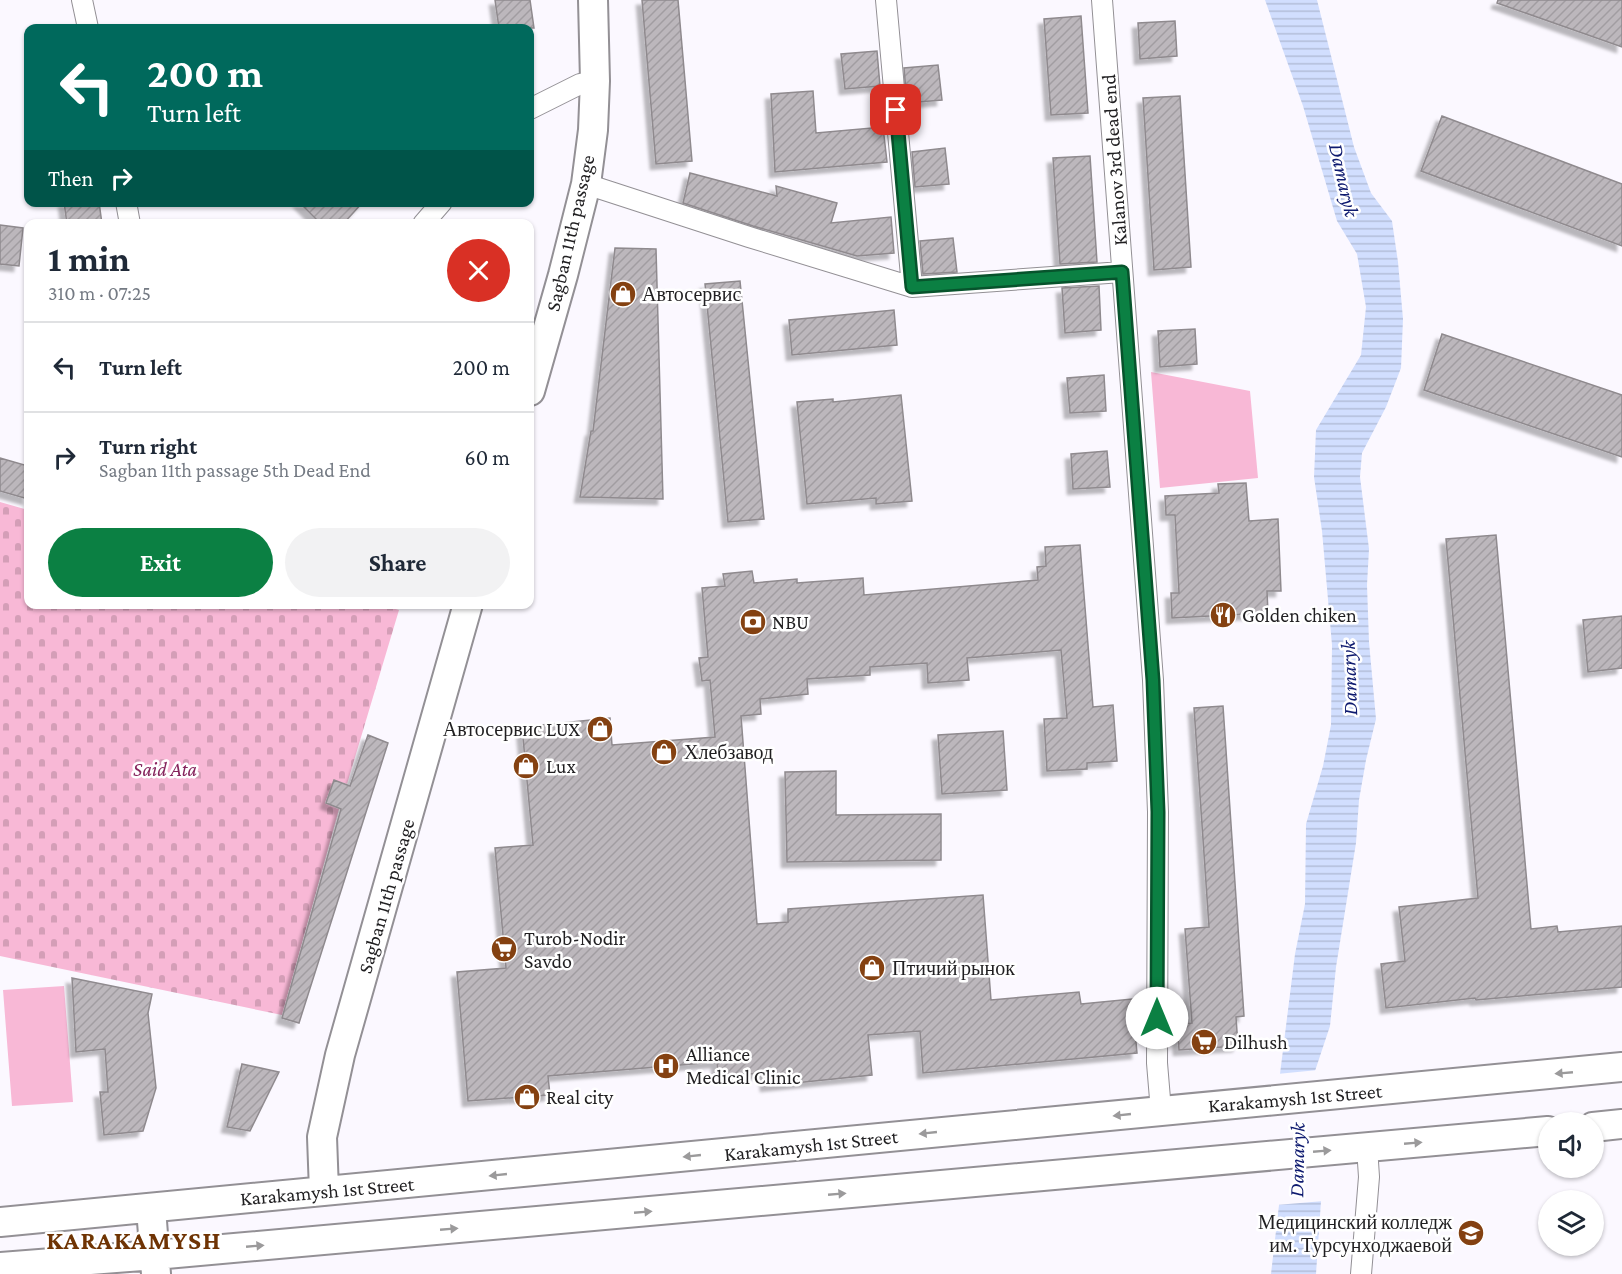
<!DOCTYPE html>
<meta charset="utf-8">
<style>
body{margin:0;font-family:"Crimson Pro",serif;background:#f2f2f3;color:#1f2937;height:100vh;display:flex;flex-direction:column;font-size:22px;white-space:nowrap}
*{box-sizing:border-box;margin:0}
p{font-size:20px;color:#747a83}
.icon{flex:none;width:33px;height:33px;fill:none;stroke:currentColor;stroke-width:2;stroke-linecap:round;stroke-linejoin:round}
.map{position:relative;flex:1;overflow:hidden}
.details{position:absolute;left:24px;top:219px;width:510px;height:390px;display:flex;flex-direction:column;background:#fff;border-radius:12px;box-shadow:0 2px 4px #0004}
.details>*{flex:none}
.guide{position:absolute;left:24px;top:24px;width:510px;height:183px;border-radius:12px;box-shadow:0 2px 4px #0004;background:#00695c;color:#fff;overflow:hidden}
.buttons{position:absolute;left:1538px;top:1112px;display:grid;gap:12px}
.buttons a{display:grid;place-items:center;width:66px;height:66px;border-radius:50%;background:#fff;box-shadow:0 2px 4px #0004;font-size:30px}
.pin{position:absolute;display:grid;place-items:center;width:51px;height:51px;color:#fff;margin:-26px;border-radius:12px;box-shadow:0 3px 9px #0006}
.me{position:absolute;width:66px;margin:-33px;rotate:0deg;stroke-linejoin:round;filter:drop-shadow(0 0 4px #0008)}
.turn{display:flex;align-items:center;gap:21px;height:126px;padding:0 24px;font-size:27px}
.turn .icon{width:78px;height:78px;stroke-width:2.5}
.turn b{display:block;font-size:42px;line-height:51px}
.then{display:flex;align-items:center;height:57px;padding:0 24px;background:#0003;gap:12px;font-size:22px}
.round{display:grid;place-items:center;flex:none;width:63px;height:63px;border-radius:32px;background:#f2f2f3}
.head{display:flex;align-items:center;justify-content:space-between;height:102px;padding:0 24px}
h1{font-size:36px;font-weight:700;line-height:45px}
.action{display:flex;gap:12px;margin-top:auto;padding:12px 24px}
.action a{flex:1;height:69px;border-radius:36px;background:#0b8043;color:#fff;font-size:24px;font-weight:700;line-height:69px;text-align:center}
.action a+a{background:#f2f2f3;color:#1f2937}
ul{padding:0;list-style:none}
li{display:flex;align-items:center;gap:18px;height:90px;padding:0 24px;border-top:2px solid #e0e1e3}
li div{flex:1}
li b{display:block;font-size:22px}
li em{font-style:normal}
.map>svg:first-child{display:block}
.cemetery{fill:url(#cemetery-stones)}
.garden{fill:#f8b8d6}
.water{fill:url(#water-rules)}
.pier{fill:#fbf8ff}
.building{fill:url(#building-hatch);stroke:#8f8a8e;stroke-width:1.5;filter:url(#shadow)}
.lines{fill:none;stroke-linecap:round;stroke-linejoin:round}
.street-casing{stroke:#939095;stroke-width:22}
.secondary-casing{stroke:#939095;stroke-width:32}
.street{stroke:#fff;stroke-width:20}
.secondary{stroke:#fff;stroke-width:28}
.oneway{fill:#9b9a9b}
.route-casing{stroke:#07532c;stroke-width:15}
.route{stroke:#0b8043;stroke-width:10}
.labels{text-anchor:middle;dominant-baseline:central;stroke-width:5;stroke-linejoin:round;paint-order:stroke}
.street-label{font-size:20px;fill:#201f21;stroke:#fff}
.poi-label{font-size:20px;fill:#201f21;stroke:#fff;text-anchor:start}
.park-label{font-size:20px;font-style:italic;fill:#85235c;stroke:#fff}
.water-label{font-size:21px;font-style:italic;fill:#0e1a6f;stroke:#fff}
.district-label{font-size:26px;font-weight:bold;letter-spacing:1.5px;fill:#6f3304;stroke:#fff}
</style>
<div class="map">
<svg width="1622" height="1274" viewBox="0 0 1622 1274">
<defs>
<pattern id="cemetery-stones" width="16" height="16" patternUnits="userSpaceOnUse" patternTransform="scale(1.5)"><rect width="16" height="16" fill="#f8b8d6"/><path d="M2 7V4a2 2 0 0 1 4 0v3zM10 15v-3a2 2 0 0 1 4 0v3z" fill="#d49eb7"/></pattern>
<pattern id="water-rules" width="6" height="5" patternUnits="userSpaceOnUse" patternTransform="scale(1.5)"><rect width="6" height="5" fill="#d1defe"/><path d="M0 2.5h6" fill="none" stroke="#b3bed9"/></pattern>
<pattern id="building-hatch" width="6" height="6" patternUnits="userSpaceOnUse" patternTransform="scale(1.5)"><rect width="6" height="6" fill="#bcb7bc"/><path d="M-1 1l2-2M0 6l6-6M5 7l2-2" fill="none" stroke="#a19da1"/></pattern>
<filter id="shadow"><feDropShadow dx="-5.5" dy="5.5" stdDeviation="1.5" flood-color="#0004"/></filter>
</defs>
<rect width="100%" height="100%" fill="#fbf8ff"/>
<!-- cemetery -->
<path class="cemetery" d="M0,502L28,510V604H378L399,610L347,784L334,780L325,803L339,809L282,1015L0,956Z"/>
<!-- garden -->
<path class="garden" d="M1151,372L1250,391L1258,478L1160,488Z
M64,986L73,1102L12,1106L3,990Z"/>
<!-- water -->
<path class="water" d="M1265,0H1317L1354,147L1371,193L1392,221L1398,262L1403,319L1401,368L1386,407L1362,453L1360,477L1369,549L1367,585L1369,642L1376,719L1366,760L1359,800L1356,843L1336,967L1330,1026L1315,1071L1321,1201L1316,1274H1271L1279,1205L1280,1074L1295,954L1305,904L1306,824L1323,766L1331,725L1332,645L1322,531L1314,477L1316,430L1361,355L1366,307L1357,254L1337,221L1303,106Z"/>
<!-- pier -->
<path class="pier" d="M1318,1070L1324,1201L1276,1205L1277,1074Z"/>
<!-- building -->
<path class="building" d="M495,0H530L534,28H499Z
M642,0H678L692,161L656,164Z
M1498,0H1622V47L1497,3Z
M1081,16L1088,113L1051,115L1044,19Z
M1175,21L1177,56L1140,59L1138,23Z
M877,51L880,86L845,89L841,54Z
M938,65L942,100L907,103L904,68Z
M813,91L816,133L883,127L887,162L775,172L771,94Z
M1180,96L1191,267L1154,270L1143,98Z
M1442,116L1622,184V246L1421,171Z
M945,148L949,184L915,187L912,152Z
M1090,156L1097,262L1060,264L1053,158Z
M690,173L777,196L776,186L837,203L831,223L891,217L894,253L857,256L753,226L683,203Z
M64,202H99L102,224H67Z
M299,202H363L343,224H321Z
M0,225L23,228L19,266L0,264Z
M953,238L957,272L923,274L920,241Z
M615,248L656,249L663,499L580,497L591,431H593Z
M740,281L764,519L728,522L705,284Z
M1099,286L1101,330L1065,333L1062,288Z
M894,310L897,345L792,355L789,320Z
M1195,329L1197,364L1160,367L1158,331Z
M1442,334L1622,395V457L1424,390Z
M1104,375L1106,411L1070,413L1067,378Z
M901,395L912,501L876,504V498L807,504L797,402L833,399V402Z
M1107,451L1110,487L1073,489L1071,454Z
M0,458L28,466V499L0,491Z
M1246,483L1249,521L1278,519L1281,591H1267L1268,613L1172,618L1171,593H1179L1175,515H1166L1165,496L1219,493L1218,484Z
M1496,535L1531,929L1557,926L1558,932L1622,926V987L1476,1000L1475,998L1386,1008L1381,964L1405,961L1399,907L1478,898L1446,539Z
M1080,545L1093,707L1113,705L1117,761L1087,763V769L1047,771L1044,719L1067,718L1061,650L967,658L969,680L928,683L927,663L870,667V675L807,679L808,694L760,699L761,714L741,716L757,924L788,922V909L983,895L991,1000L1079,992L1081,1004L1132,999L1137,1053L923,1073L920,1031L868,1035L872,1075L766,1086L765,1073L718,1076L717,1062L548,1076L550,1095L468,1101L457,972L506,968L495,848L533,845L522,727L610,718L612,745L715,737L710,680L702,681L699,658L708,657L702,588L725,586L723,574L752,571L754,583L797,579V583L863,578L864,595L1038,580L1037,567L1046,566L1045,547Z
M1622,616V668L1588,672L1583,620Z
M1223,706L1244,1016L1236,1017L1238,1046L1179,1050L1177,1024L1192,1023L1185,929L1209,927L1194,708Z
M1003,731L1007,790L942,794L938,735Z
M368,735L388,743L299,1023L282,1018L341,809L326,803L334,780L350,786Z
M836,771V815L941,814V860L787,862L785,772Z
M72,978L152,994L148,1013L156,1088L143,1131L104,1135L100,1092H108L105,1049L76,1052Z
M242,1064L279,1072L250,1131L227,1127Z"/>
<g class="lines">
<defs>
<path id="street" d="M82,0L88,28
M886,0L912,287
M1102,0L1153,680L1158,812L1157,1063L1161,1111
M530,109L580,84L595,81
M586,184L749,237L912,287L1122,272
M126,202L130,224
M423,224L442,202
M1361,1274L1369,1177L1367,1147"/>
<path id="secondary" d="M530,391L563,275L586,184L593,130L595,81L593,0
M1593,1127L1622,1124
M324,1191L322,1137L340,1055L468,604
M151,1208L156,1274
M0,1222L1622,1067
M0,1267L155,1255L1548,1131"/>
</defs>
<!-- street casing -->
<use href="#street" class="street-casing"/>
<!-- secondary casing -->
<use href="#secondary" class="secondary-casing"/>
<!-- street -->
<use href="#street" class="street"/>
<!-- secondary -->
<use href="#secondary" class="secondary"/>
</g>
<!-- one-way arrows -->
<defs><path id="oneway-solid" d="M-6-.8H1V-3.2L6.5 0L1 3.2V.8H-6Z" transform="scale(1.5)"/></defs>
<g class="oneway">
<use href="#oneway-solid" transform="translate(1564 1073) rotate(175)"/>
<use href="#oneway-solid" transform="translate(1122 1115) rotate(174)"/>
<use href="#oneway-solid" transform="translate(928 1133) rotate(174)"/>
<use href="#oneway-solid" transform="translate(1413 1143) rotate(-5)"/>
<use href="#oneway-solid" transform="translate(1322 1151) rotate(-5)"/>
<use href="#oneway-solid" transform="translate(692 1156) rotate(174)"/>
<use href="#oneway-solid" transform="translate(498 1175) rotate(174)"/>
<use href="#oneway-solid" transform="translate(837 1194) rotate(-5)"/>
<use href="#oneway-solid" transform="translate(643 1212) rotate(-5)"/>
<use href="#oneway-solid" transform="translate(449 1229) rotate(-5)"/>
<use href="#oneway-solid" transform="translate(255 1246) rotate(-5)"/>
</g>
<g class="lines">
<defs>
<path id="route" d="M896,110L912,287L1122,272L1153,680L1158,812L1157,1018"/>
</defs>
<!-- route casing -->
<use href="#route" class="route-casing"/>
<!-- route -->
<use href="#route" class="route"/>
</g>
<!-- icons -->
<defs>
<symbol id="shop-disc" viewBox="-11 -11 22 22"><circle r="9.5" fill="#844111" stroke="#fff"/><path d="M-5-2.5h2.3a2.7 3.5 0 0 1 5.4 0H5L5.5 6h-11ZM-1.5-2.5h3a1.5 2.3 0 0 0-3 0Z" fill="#fff"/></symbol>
<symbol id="restaurant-disc" viewBox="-11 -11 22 22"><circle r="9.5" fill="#844111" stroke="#fff"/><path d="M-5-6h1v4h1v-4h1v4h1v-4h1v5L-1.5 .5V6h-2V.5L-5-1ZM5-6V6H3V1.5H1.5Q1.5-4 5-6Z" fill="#fff"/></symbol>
<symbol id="bank-disc" viewBox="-11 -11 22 22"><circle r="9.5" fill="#844111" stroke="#fff"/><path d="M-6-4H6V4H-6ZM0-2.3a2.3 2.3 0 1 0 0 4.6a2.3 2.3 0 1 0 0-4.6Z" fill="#fff"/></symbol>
<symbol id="supermarket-disc" viewBox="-11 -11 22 22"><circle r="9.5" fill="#844111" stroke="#fff"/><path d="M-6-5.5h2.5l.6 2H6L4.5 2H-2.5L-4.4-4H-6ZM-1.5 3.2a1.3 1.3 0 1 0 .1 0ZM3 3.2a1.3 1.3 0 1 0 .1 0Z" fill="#fff"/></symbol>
<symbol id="hospital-disc" viewBox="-11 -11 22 22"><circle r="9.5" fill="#844111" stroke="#fff"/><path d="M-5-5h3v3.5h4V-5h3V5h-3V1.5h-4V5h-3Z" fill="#fff"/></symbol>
<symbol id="university-disc" viewBox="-11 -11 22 22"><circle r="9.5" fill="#844111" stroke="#fff"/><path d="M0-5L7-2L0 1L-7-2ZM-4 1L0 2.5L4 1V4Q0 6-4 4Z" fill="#fff"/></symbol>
</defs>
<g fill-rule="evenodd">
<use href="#shop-disc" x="608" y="279" width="30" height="30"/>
<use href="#restaurant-disc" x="1208" y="600" width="30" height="30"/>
<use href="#bank-disc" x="738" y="607" width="30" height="30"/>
<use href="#shop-disc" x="585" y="714" width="30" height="30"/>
<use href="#shop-disc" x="649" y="737" width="30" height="30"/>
<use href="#shop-disc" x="511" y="751" width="30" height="30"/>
<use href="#supermarket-disc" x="489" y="934" width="30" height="30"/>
<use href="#shop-disc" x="857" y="953" width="30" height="30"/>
<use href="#supermarket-disc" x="1189" y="1027" width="30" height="30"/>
<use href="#hospital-disc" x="651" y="1051" width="30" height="30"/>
<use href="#shop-disc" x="512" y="1082" width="30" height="30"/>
<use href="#university-disc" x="1456" y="1218" width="30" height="30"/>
</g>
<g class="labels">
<!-- street labels -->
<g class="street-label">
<text transform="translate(1114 160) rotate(-94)">Kalanov 3rd dead end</text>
<text transform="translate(570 233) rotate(-77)">Sagban 11th passage</text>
<text transform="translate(386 896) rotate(-74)">Sagban 11th passage</text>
<text transform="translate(1295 1098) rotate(-5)">Karakamysh 1st Street</text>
<text transform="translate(811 1145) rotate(-6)">Karakamysh 1st Street</text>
<text transform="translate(327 1191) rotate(-5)">Karakamysh 1st Street</text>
</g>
<!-- poi labels -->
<g class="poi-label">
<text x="642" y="294">Автосервис</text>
<text x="1242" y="615">Golden chiken</text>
<text x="772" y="622">NBU</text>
<text x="580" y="729" text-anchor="end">Автосервис LUX</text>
<text x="684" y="752">Хлебзавод</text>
<text x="546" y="766">Lux</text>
<text x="524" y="938">Turob-Nodir<tspan x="524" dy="23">Savdo</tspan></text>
<text x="892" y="968">Птичий рынок</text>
<text x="1224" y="1042">Dilhush</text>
<text x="686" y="1054">Alliance<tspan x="686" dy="23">Medical Clinic</tspan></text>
<text x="546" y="1097">Real city</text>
<text x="1452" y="1222" text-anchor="end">Медицинский колледж<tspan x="1452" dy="23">им. Турсунходжаевой</tspan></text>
</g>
<!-- park labels -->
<g class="park-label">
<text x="165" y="769">Said Ata</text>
</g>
<!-- water labels -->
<g class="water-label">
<text transform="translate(1344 180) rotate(77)">Damaryk</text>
<text transform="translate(1349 678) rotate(-92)">Damaryk</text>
<text transform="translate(1297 1160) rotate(-89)">Damaryk</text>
</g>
<!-- district labels -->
<g class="district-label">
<text x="134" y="1240">KARAKAMYSH</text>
</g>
</g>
</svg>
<div class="buttons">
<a><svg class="icon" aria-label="sound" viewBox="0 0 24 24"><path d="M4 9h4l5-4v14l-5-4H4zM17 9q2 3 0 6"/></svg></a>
<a><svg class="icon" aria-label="layers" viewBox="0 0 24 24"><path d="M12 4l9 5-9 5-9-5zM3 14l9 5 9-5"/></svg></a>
</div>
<div class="pin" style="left:896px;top:110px;background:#d93025"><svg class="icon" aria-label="arrive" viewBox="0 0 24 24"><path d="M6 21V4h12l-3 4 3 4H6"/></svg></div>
<svg class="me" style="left:1157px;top:1018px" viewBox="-20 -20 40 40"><circle r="19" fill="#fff"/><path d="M0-13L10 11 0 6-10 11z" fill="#0b8043"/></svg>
<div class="guide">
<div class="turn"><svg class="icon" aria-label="left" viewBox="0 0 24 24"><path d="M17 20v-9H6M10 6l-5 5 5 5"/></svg><div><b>200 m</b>Turn left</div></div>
<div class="then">Then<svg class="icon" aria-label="right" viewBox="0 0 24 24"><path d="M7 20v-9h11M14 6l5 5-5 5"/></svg></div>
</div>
<section class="details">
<div class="head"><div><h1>1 min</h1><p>310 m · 07:25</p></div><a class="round" style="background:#d93025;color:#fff"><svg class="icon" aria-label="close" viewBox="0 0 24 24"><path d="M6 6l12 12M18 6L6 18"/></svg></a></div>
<ul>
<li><svg class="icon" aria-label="left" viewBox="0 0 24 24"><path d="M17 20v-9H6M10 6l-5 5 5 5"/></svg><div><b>Turn left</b></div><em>200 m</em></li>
<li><svg class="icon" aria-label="right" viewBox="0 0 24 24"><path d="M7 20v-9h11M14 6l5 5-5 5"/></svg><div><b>Turn right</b><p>Sagban 11th passage 5th Dead End</p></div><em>60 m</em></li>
</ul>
<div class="action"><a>Exit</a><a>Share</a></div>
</section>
</div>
